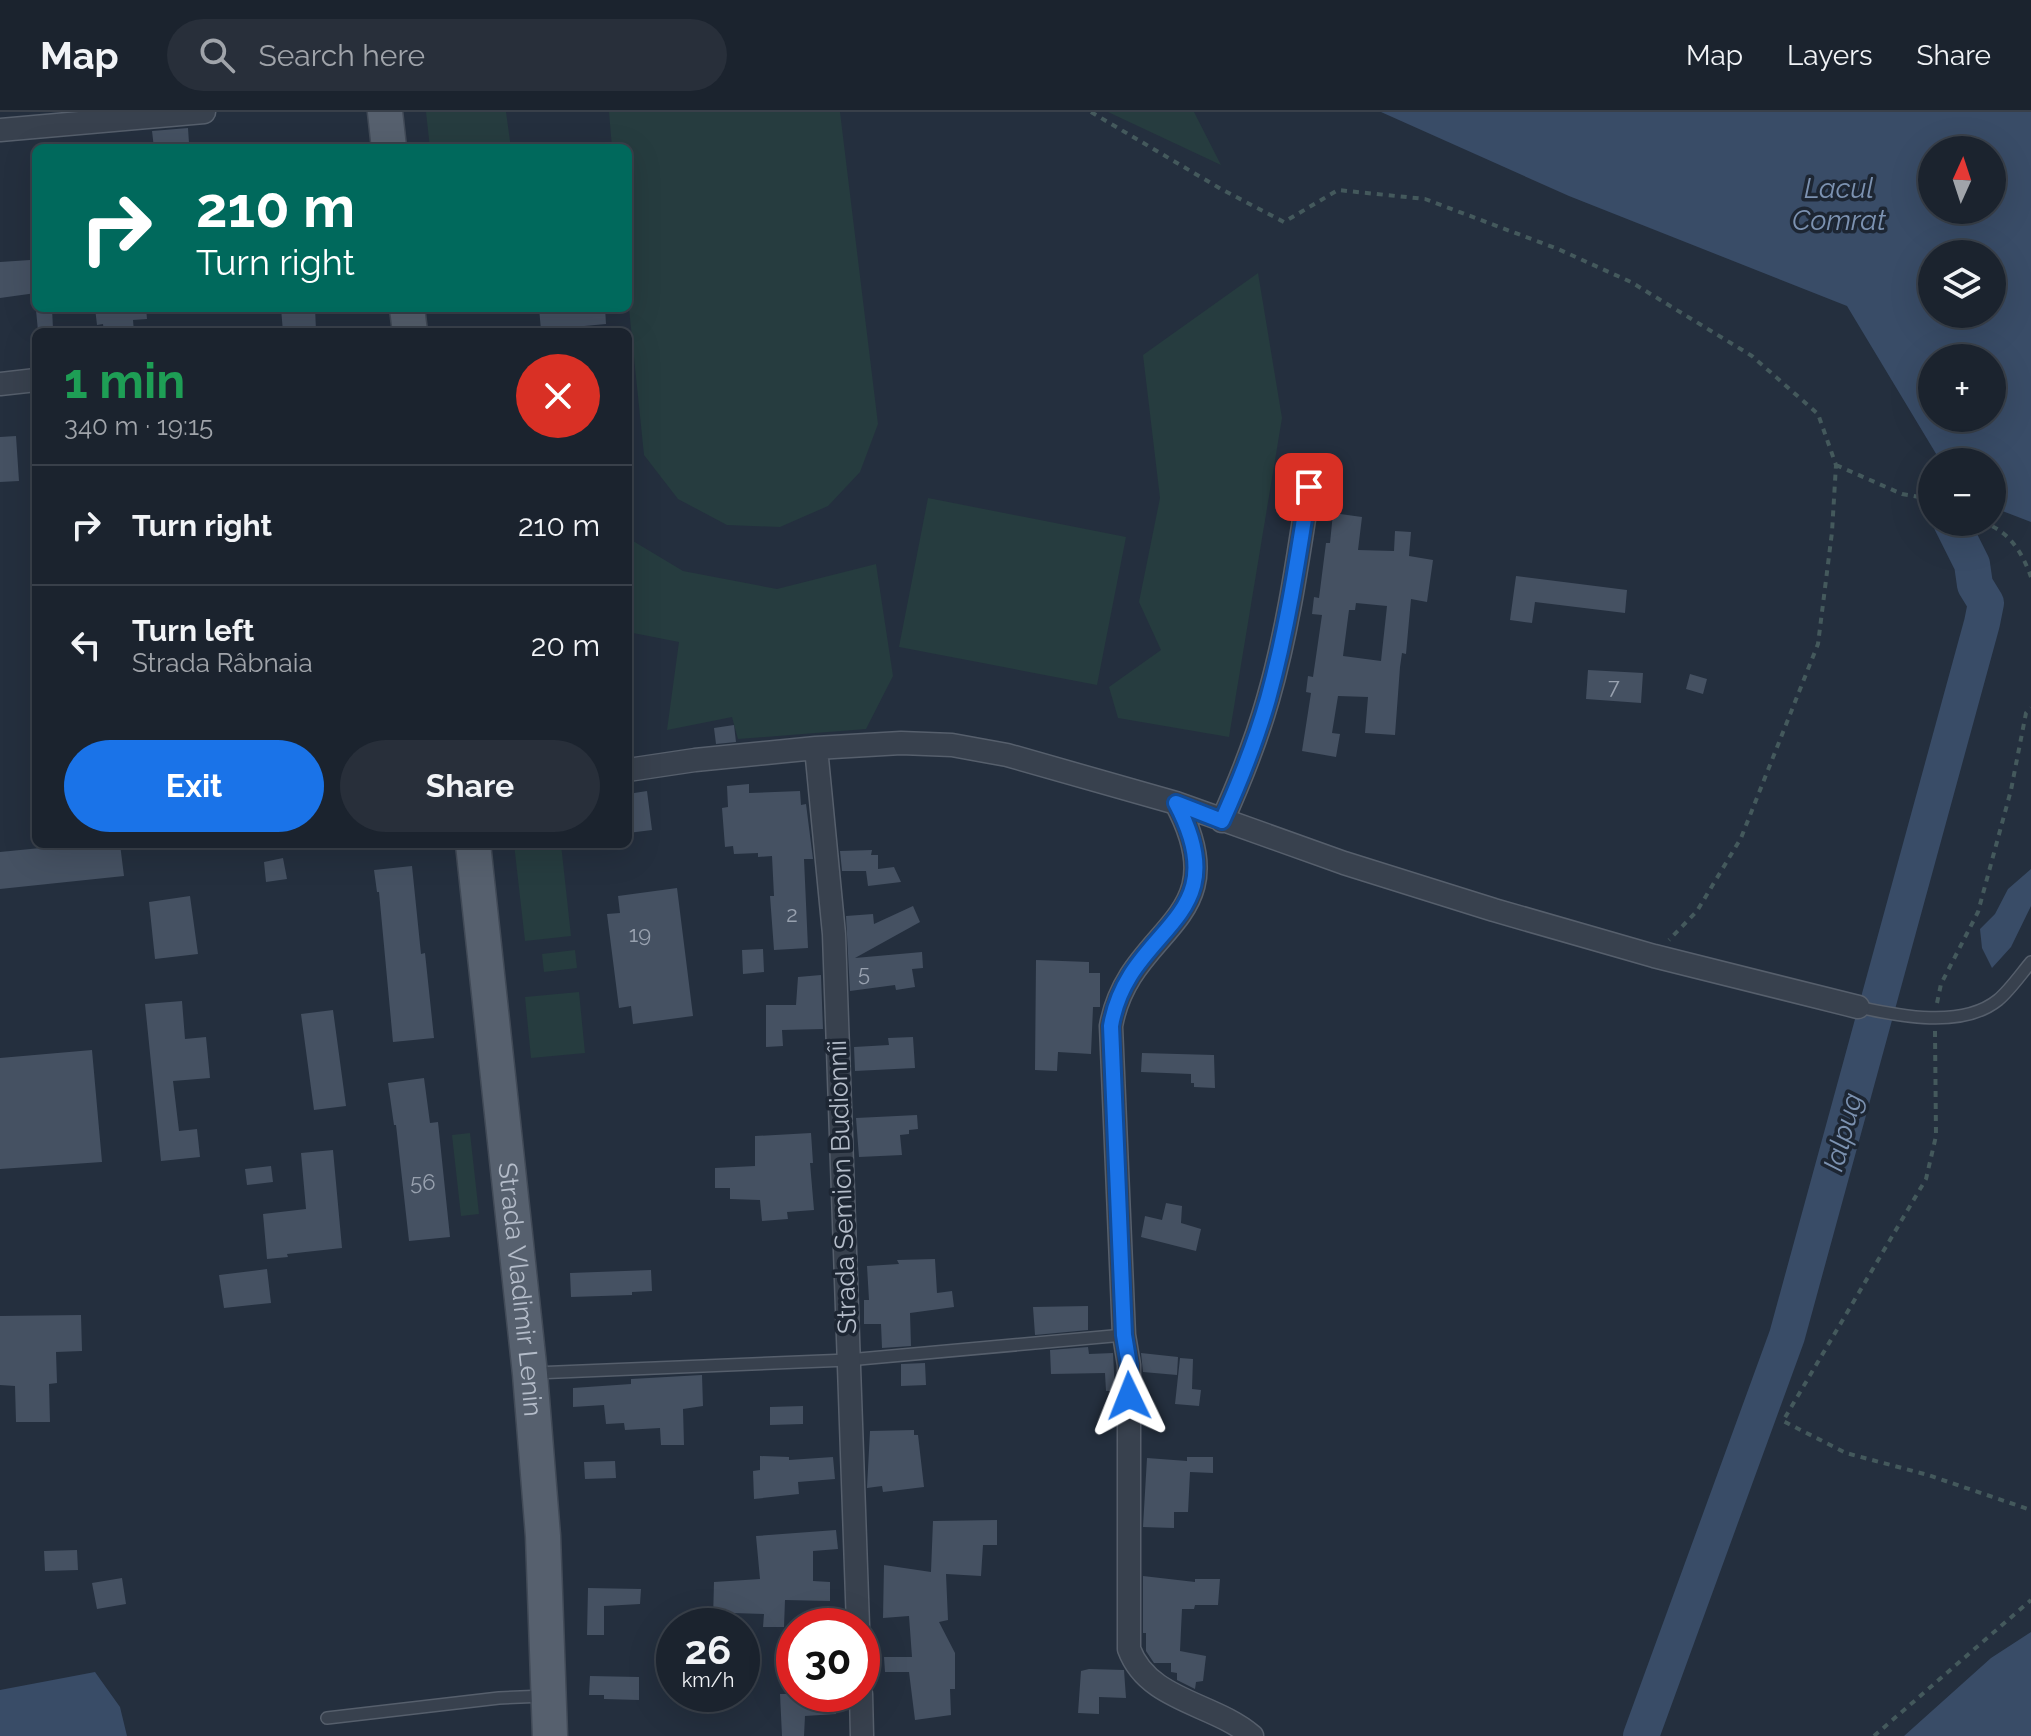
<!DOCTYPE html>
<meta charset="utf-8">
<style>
body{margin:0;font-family:Raleway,sans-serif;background:#282f3a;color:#f1f3f6;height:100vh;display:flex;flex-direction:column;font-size:30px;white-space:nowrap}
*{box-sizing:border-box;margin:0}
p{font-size:26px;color:#a0a4aa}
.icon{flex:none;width:44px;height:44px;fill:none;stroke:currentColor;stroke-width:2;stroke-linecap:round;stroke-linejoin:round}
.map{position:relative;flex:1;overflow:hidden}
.details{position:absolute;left:32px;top:216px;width:600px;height:520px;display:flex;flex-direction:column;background:#1b232e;border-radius:12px;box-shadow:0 8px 32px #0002,0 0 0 2px #39404a}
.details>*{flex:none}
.banner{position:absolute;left:32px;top:32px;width:600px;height:168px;border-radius:12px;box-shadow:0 8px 32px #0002,0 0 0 2px #39404a;background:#00695c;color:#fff;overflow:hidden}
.needle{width:52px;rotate:3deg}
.tools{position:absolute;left:1918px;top:24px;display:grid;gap:16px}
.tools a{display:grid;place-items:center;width:88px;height:88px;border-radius:50%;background:#1b232e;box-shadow:0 8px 32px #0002,0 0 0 2px #39404a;font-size:40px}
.speed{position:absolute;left:656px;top:1496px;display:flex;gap:16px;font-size:40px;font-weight:700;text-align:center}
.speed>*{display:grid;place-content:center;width:104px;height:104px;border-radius:50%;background:#1b232e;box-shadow:0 8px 32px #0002,0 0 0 2px #39404a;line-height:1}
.speed small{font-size:20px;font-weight:400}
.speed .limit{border:12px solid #d22;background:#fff;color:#111}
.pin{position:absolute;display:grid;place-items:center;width:68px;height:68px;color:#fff;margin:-34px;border-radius:16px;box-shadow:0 4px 12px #0006}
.me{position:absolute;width:88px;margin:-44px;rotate:358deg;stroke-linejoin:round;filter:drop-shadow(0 0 6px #0008)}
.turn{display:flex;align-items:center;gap:28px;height:168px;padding:0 32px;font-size:36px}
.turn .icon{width:104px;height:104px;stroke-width:2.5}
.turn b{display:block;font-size:56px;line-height:68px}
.round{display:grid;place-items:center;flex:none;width:84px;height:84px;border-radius:42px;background:#282f3a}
.headline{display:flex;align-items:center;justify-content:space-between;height:136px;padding:0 32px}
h1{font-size:48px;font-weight:700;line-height:60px;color:#1e9e55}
.cta{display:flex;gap:16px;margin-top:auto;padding:16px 32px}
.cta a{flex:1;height:92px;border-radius:48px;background:#1a73e8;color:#fff;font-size:32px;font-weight:700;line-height:92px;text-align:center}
.cta a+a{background:#282f3a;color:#f1f3f6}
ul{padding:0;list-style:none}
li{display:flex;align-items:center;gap:24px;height:120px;padding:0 32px;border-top:2px solid #39404a}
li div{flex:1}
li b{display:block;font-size:30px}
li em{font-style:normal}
header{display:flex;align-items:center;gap:48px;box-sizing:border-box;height:112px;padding:0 40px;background:#1b232e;border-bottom:2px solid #39404a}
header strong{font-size:38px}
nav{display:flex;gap:44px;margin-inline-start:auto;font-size:28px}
.search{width:560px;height:72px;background:#282f3a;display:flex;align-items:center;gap:20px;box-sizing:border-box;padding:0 28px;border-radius:44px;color:#a0a4aa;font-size:30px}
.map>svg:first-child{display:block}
.green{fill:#263c3f}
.water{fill:#394c67;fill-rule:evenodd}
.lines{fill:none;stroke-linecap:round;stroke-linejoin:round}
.river{stroke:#394c67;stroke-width:36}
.building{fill:#455162;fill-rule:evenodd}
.service-casing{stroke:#565f6c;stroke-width:14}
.minor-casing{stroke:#565f6c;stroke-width:25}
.primary-casing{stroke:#414a57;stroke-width:37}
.path{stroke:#44595c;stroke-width:4;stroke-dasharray:6 6;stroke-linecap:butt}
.service{stroke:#38414e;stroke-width:11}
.minor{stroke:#38414e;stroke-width:22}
.primary{stroke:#56606e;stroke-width:34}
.route-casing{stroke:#114b97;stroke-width:20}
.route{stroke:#1a73e8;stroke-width:14}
.labels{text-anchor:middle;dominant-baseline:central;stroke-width:7;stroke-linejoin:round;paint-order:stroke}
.number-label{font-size:22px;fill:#98a1af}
.street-label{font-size:26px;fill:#b4bcc9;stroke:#1d2633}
.water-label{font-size:28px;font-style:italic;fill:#7c92b1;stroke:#1d2633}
</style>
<header>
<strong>Map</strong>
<div class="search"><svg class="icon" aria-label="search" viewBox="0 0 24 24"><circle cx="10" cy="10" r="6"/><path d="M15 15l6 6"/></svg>Search here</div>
<nav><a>Map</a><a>Layers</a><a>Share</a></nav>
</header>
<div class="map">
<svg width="2031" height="1624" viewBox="0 0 2031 1624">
<rect width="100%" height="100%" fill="#242f3e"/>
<!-- green -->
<path class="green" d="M426,0H506L511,36H430Z
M609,0H840L878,312L860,360L828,394L780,415L727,413L678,387L644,343L628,187V36H612Z
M1108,0H1194L1221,53Z
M1258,161L1282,306L1229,625L1118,606L1109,575L1161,538L1139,490L1160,386L1143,243Z
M928,386L1126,425L1097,573L899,535Z
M628,426L683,459L777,477L876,452L893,564L866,617L738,627L732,605L667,618L679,530L628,520Z
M514,732H561L571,824L525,829Z
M575,838L577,856L544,860L542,842Z
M579,880L585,941L531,946L525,885Z
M470,1021L479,1102L461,1104L452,1023Z"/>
<!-- water -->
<path class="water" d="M1381,0H2031V410L1992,395V350H1941L1847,194L1569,84ZM1932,38H1992V98H1932ZM1932,142H1992V202H1932ZM1932,246H1992V306H1932Z
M2031,757V794L2011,835L1992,856L1982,836L1980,817L1995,802L2008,777Z
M2031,1520V1624H1904L1991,1546Z
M95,1560L120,1595L127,1624H0V1578Z"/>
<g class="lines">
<!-- river -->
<path class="river" d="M1641,1624L1787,1224L1982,511L1986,491L1975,473L1972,452L1951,410"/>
</g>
<!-- building -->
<path class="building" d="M188,16L189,31L171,32L172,36H154L152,19Z
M30,148V153L36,152V181L0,186V150Z
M52,196L53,217L38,219L36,198Z
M95,196H146L147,207L133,208L134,220H104L103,212L97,213Z
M281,196H315L316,218L283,220Z
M539,196H605L606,212L541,218Z
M16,324L19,369L0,370V325Z
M1333,401L1362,405L1358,438L1394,439L1395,419L1411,420L1409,444L1433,448L1427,490L1411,487L1406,542L1402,541L1400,555L1395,623L1365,621L1368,585L1338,584L1332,621L1340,622L1336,645L1302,639L1311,581L1306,580L1308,564L1313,565L1322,503L1312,502L1314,485L1319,486L1326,431H1330ZM1356,491L1387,494L1381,549L1343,544L1349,498H1355Z
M1516,464L1627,478L1625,501L1535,490L1532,511L1510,508Z
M1588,558L1643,561L1641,591L1586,587Z
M1690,562L1707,567L1703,582L1686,577Z
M734,613L736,630L716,632L714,616Z
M749,672V681L800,679L801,693L806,692L813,747H804L808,836L774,838L770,784H774L772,744L758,745V741L734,742L733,734L725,735L722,696L728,695L727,674Z
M647,679L652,718L628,721V682Z
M81,732H120L124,764L0,777V740Z
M872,738L871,743H878V757L894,755L901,770L868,774L866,759H842L840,739Z
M283,746L287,767L266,770L264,750Z
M412,754L421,842L425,841L434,926L393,930L379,780H377L374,758Z
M677,776L693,904L633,912L631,894L619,896L607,802L620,801L618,784Z
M190,784L198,842L155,847L149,790Z
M913,794L920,810L855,846L922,840L923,856L912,857L915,875L896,878L895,873L850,879L846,804L873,802L874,812Z
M763,837L764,860L743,862L742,838Z
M1036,848L1089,850V861H1100V895H1093L1091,942L1058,940L1057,959L1035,958Z
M821,863L823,917L782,918L783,934L766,935V893H796L798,865Z
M182,889L185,927L206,925L210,966L173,969L179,1019L197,1017L200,1045L161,1049L145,892Z
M333,898L346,994L314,998L301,902Z
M913,925L915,956L855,959L854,935L889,933L888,926Z
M92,938L102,1050L0,1057V946Z
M1142,941L1214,943L1215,976L1194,975V971H1191V962L1141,960Z
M424,966L430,1011L438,1010L450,1125L409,1129L396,1013H394L388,971Z
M917,1003L918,1017L909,1018V1022L900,1023L902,1043L859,1045L856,1006Z
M811,1021L813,1051H810L814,1098L787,1100L788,1107L762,1109L760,1088L730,1087V1076H715V1056L755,1054V1024Z
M333,1038L342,1136L287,1142L288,1145L267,1147L263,1102L306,1097L301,1041Z
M271,1054L273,1070L247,1073L245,1057Z
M1166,1091L1182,1094L1181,1111L1201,1117L1196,1139L1141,1125L1145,1104L1162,1108Z
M935,1147L937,1181L952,1179L954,1195L910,1201L911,1234L882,1236L881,1212H864V1188H869L867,1154L899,1152L897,1148Z
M267,1157L271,1191L224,1196L219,1163Z
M651,1158L652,1179L632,1180V1183L571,1185L570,1161Z
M1088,1194V1218L1035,1223L1033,1195Z
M81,1203L82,1239L56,1240L57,1271L49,1272L50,1310H16L15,1274L0,1273V1204Z
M1088,1235L1089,1242L1113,1241L1115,1279H1106L1105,1261L1051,1262L1050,1238Z
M1141,1241L1178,1245L1177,1263L1143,1260Z
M1180,1246L1193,1247L1192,1277L1201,1278L1199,1294L1175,1292Z
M925,1251L926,1273L901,1274V1252Z
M702,1263L703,1294L683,1297L684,1333H661L660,1316L625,1318L624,1311L606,1312L604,1293L573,1295V1276L631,1272V1267Z
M803,1294V1312L770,1313V1295Z
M914,1318V1323H918L924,1375L883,1380L882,1374L867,1376L870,1319Z
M760,1344L789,1345V1348L833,1345L835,1367L798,1370L799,1382L754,1387L753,1359L760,1358Z
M1187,1345H1213V1361L1190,1360L1188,1400H1174V1416L1143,1415L1147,1346L1187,1349Z
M615,1349L616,1366L585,1367L584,1350Z
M997,1408V1433H983L981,1464L946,1462L948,1508L939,1510L955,1541V1577H950L951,1603L915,1608L909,1560H885L884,1545H912L909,1504L883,1506L884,1453L931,1460L933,1409Z
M836,1418L838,1437L813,1439V1469L830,1470V1489L785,1488L784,1515H763L764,1502L733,1501V1507H713L714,1470L760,1467L756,1424Z
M77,1438L78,1458L45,1459L44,1439Z
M1143,1464L1195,1470V1467H1220L1218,1493H1195L1194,1497H1182L1180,1539L1206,1544L1203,1569L1196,1570L1195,1577L1177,1568V1561L1171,1560V1551H1154L1146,1539V1521H1143Z
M122,1466L126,1492L97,1497L92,1471Z
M588,1476L641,1477L640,1492L604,1494V1523H587Z
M1089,1557L1124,1558L1126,1586L1099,1585V1602L1078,1601L1081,1559Z
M590,1564L639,1565V1588L604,1587V1583H589Z
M780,1582H834L836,1602L805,1604L804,1624H782Z"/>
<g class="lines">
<defs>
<path id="service" d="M1858,895C1899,904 1962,917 1998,888C2010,878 2021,862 2031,850
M534,1261L848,1248L1124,1223
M327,1606L499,1586L545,1584"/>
<path id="minor" d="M0,18L204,0
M0,272L36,268
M816,636L834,822L858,1514
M628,658L695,648L816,636L901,631L952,633L1007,643L1176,691L1344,751L1494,798L1654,844L1858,895
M1176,691C1240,811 1129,813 1111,914L1124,1223L1129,1253V1537C1148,1589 1214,1591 1252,1624
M1222,709C1240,669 1256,629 1268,587C1288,518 1298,446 1309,375
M861,1582L862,1624"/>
<g id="primary">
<path d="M385,0L389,36"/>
<path d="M407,196L410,220"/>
<path id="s1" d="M473,732L530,1262L543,1424L550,1624"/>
</g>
</defs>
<!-- service casing -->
<use href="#service" class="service-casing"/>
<!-- minor casing -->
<use href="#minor" class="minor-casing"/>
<!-- primary casing -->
<use href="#primary" class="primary-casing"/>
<!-- path -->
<path class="path" d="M1091,0L1221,77L1284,110L1338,78L1425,87L1558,137L1631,170L1752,244L1818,302L1836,353L1832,420L1818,532L1741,726L1697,799L1669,828
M1836,353L1902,382L1925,386L1932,390
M1981,410C2009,418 2022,440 2031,465
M1937,891L1941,872L1978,800L2011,678L2026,601L2031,596
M1935,919L1936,1024L1926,1067L1783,1309L1846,1341L1928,1363L2031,1398
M1874,1624L2031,1488"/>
<!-- service -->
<use href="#service" class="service"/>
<!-- minor -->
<use href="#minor" class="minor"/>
<!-- primary -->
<use href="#primary" class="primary"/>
</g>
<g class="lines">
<defs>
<path id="route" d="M1129,1284V1253L1124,1223L1111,914C1128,812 1240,811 1176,691L1222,709C1240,669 1256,629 1268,587C1287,518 1298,446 1309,375"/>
</defs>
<!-- route casing -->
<use href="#route" class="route-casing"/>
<!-- route -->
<use href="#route" class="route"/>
</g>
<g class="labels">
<!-- number labels -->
<g class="number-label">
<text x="1614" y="574">7</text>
<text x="792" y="802">2</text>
<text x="640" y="822">19</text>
<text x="864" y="861">5</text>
<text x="423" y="1070">56</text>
</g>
<!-- street labels -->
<g class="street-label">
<text transform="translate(842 1075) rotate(-92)">Strada Semion Budionnîi</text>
<text stroke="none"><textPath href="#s1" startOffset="448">Strada Vladimir Lenin</textPath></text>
</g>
<!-- water labels -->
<g class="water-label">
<text x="1839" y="76">Lacul<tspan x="1839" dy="32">Comrat</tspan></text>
<text transform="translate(1843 1020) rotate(-75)">Ialpug</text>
</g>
</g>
</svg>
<div class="tools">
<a><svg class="needle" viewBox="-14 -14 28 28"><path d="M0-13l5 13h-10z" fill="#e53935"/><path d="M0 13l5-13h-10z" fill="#a0a4aa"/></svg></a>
<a><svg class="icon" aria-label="layers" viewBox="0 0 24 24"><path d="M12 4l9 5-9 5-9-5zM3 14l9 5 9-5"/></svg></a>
<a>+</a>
<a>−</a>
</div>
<div class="speed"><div>26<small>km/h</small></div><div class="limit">30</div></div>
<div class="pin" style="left:1309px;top:375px;background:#d93025"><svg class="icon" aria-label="arrive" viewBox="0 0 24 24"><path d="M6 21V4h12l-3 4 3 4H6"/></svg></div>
<svg class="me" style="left:1129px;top:1284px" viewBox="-20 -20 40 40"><path d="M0-17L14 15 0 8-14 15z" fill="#1a73e8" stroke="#fff" stroke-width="4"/></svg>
<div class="banner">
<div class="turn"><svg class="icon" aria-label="right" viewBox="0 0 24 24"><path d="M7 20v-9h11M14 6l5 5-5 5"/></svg><div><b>210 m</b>Turn right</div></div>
</div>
<section class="details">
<div class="headline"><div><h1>1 min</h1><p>340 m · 19:15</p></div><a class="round" style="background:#d93025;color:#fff"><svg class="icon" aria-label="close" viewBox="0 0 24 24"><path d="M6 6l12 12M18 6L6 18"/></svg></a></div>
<ul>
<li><svg class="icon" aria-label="right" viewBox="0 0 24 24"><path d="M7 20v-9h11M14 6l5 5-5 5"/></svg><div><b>Turn right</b></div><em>210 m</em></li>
<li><svg class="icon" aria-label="left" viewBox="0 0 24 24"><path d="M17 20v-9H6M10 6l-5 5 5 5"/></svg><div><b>Turn left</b><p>Strada Râbnaia</p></div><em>20 m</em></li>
</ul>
<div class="cta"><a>Exit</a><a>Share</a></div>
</section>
</div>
